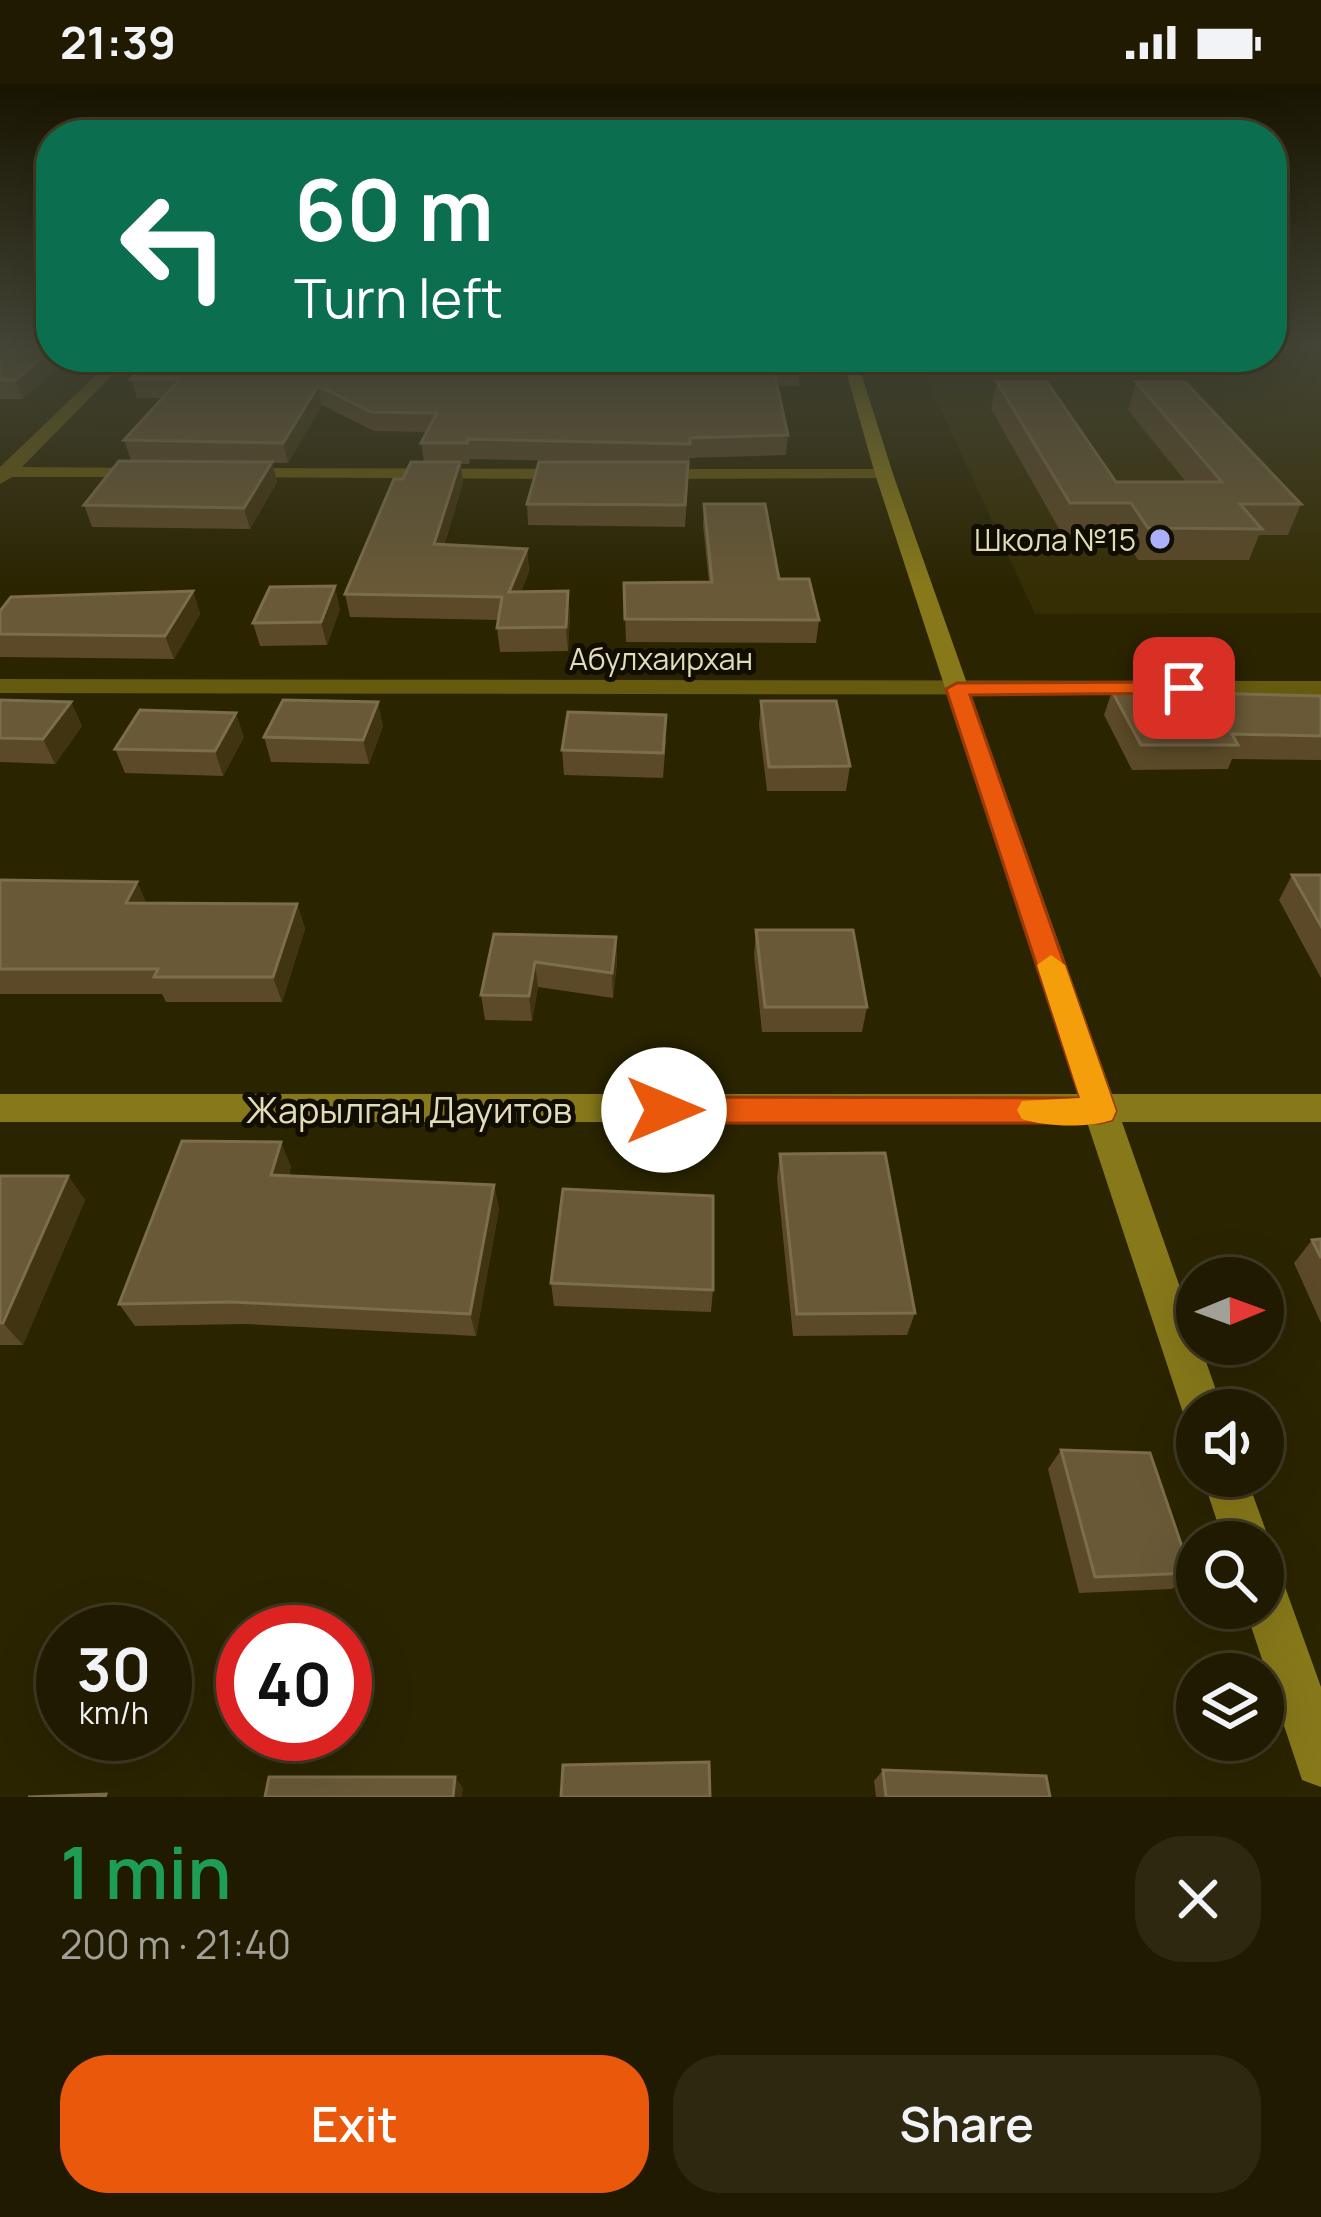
<!DOCTYPE html>
<meta charset="utf-8">
<style>
body{margin:0;font-family:Manrope,sans-serif;background:#2d280f;color:#f1f3f6;height:100vh;display:flex;flex-direction:column;font-size:45px;white-space:nowrap}
*{box-sizing:border-box;margin:0}
p{font-size:39px;color:#a2a199}
.icon{flex:none;width:66px;height:66px;fill:none;stroke:currentColor;stroke-width:2;stroke-linecap:round;stroke-linejoin:round}
.map{position:relative;height:1713px;overflow:hidden}
.details{display:flex;flex-direction:column;background:#201b00;flex:1}
.details>*{flex:none}
.guide{position:absolute;left:36px;top:36px;width:1251px;height:252px;border-radius:48px;box-shadow:0 12px 48px #0002,0 0 0 3px #3d3922;background:#0b6e4f;color:#fff;overflow:hidden}
.needle{width:78px;rotate:89deg}
.buttons{position:absolute;left:1176px;top:1173px;display:grid;gap:24px}
.buttons a{display:grid;place-items:center;width:108px;height:108px;border-radius:50%;background:#201b00;box-shadow:0 12px 48px #0002,0 0 0 3px #3d3922;font-size:60px}
.speed{position:absolute;left:36px;top:1521px;display:flex;gap:24px;font-size:60px;font-weight:700;text-align:center}
.speed>*{display:grid;place-content:center;width:156px;height:156px;border-radius:50%;background:#201b00;box-shadow:0 12px 48px #0002,0 0 0 3px #3d3922;line-height:1}
.speed small{font-size:30px;font-weight:400}
.speed .limit{border:18px solid #d22;background:#fff;color:#111}
.pin{position:absolute;display:grid;place-items:center;width:102px;height:102px;color:#fff;margin:-51px;border-radius:24px;box-shadow:0 6px 18px #0006}
.me{position:absolute;width:132px;margin:-66px;rotate:90deg;stroke-linejoin:round;filter:drop-shadow(0 0 9px #0008)}
.turn{display:flex;align-items:center;gap:42px;height:252px;padding:0 60px;font-size:54px}
.turn .icon{width:156px;height:156px;stroke-width:2.5}
.turn b{display:block;font-size:84px;line-height:102px}
.round{display:grid;place-items:center;flex:none;width:126px;height:126px;border-radius:48px;background:#2d280f}
.summary{display:flex;align-items:center;justify-content:space-between;height:204px;padding:0 60px}
h1{font-size:72px;font-weight:600;line-height:90px;color:#1e9e55}
.action{display:flex;gap:24px;margin-top:auto;padding:24px 60px}
.action a{flex:1;height:138px;border-radius:48px;background:#ea580c;color:#fff;font-size:48px;font-weight:600;line-height:138px;text-align:center}
.action a+a{background:#2d280f;color:#f1f3f6}
.status{display:flex;justify-content:space-between;align-items:center;height:84px;padding:0 60px;background:#201b00;direction:ltr}
.status svg{height:33px;fill:currentColor}
.map>svg:first-child{display:block}
.built{fill:#352e04}
.lines{fill:none;stroke-linecap:round;stroke-linejoin:round}
.street{fill:#665a0f;fill-rule:evenodd}
.secondary{fill:#87791a;fill-rule:evenodd}
.wall{fill:#5b4927}
.shaded-wall{fill:#413411}
.building{fill:#695937;stroke:#7c6d4b;stroke-width:3}
.route{fill:#ea580c;stroke:#983908;stroke-width:3}
.slow{fill:#f59e0b}
.poi-dot{fill:#aab0fb;stroke:#110d00;stroke-width:4.5}
.labels{text-anchor:middle;dominant-baseline:central;stroke-width:10;stroke-linejoin:round;paint-order:stroke}
.far-poi-label{font-size:30px;fill:#e1dcb9;stroke:#110d00;text-anchor:end}
.far-street-label{font-size:30px;fill:#e1dcb9;stroke:#110d00}
.street-label{font-size:36px;fill:#e1dcb9;stroke:#110d00}
</style>
<div class="status"><b>21:39</b><svg viewBox="0 0 49 12"><path d="M0 12V9h3v3zM5 12V6h3v6zM10 12V3h3v9zM15 12V0h3v12zM26 1h20v11H26zM47 4h2v5h-2z"/></svg></div>
<div class="map">
<svg width="1321" height="1713" viewBox="0 0 1321 1713">
<rect width="100%" height="100%" fill="#2a2400"/>
<!-- built -->
<path class="built" d="M919,278H1321V529L1035,530Z"/>
<g class="lines">
<!-- street -->
<path class="street" d="M115,273H130L22,383L146,384L152,385V393H12L0,400V383Z
M236,384L572,385L581,390L572,395L230,393L227,389Z
M884,385L893,390L890,394L650,395L641,390L650,385Z
M0,595L1321,597V611L0,609Z"/>
<!-- secondary -->
<path class="secondary" d="M842,273H856L893,390L1112,1010H1321V1038H1122L1223,1326H1197V1345L1187,1341L1087,1038H0V1010H1078L875,390Z
M1202,1392H1246L1270,1458L1263,1474V1458H1224Z
M1263,1482L1280,1489L1321,1603V1703L1302,1696L1245,1524H1263Z"/>
</g>
<!-- wall -->
<path class="wall" d="M0,264H51L23,315H0Z
M800,283L799,302H777L788,351L786,371L690,374L685,443L528,441L527,420L613,378L470,375L469,380H461L463,399L444,461L527,465L529,487L521,508L570,530L568,567L500,568L497,544L499,536L350,533L345,510L403,395L424,378L421,359L427,348L374,347L322,321L288,379H272L277,398L250,445L92,443L84,421L207,377L131,376L124,356L163,314H137L131,295Z
M997,298L1116,398H1186L1128,326L1136,298L1301,420L1288,451H1259L1249,476H1138L1121,450H1062L991,325Z
M704,420L819,536L816,559L626,558L624,499L709,498L703,441Z
M193,507L200,530L174,575L0,573V527Z
M340,525L327,561L260,562L253,539Z
M1112,607L1321,612V676L1232,675L1228,685L1132,686L1104,631Z
M0,616L71,618L82,642L55,680L0,678Z
M761,617L850,682L846,707H767L759,641Z
M383,642L369,680L271,678L264,653Z
M244,653L223,692L125,689L115,665Z
M666,655L663,694L564,691L562,666Z
M1292,791H1321V894L1279,816Z
M0,796L137,798L146,819L297,820L305,845L282,918H166L162,910H0Z
M756,846L867,923L862,948H762L754,871Z
M494,850L616,853L617,878L613,914L538,903L532,937L485,936L481,911Z
M780,1070L915,1229L907,1251L793,1252L777,1094Z
M291,1082L289,1092L494,1101L499,1125L476,1252L245,1240L135,1242L119,1220Z
M0,1092H68L85,1116L23,1261H0Z
M1321,1155V1239L1294,1179L1312,1156Z
M551,1199L713,1206L711,1228L554,1222Z
M1061,1366L1191,1489L1172,1505L1079,1509L1048,1385Z
M883,1686L1050,1713H876L874,1697Z"/>
<!-- shaded-wall -->
<path class="shaded-wall" d="M51,266V273H70L23,315L16,296Z
M318,302L322,321L288,379L283,359Z
M272,378L277,398L250,445L244,424Z
M460,378L463,399L437,482L434,460Z
M527,465L529,487L512,531L509,508Z
M335,502L340,525L327,561L321,538Z
M193,507L200,530L174,575L165,552Z
M568,507L570,530L568,567L566,543Z
M71,618L82,642L55,680L43,655Z
M378,618L383,642L369,680L363,656Z
M236,629L244,653L223,692L215,667Z
M137,798L148,823L126,819Z
M297,820L305,845L282,918L273,893Z
M616,853L617,878L613,914L612,889Z
M535,878L538,903L532,937L529,912Z
M281,1058L291,1082L282,1115L271,1091Z
M68,1092L85,1116L23,1261L3,1239Z
M494,1101L499,1125L476,1252L470,1230Z
M455,1693L463,1704L462,1713H453Z"/>
<!-- building -->
<path class="building" d="M0,264H51V266L16,296H0Z
M153,273H798L800,283H773L788,351L690,354V360L468,355L467,359H421L437,329L371,328L318,302L283,359L124,356L180,295H131Z
M997,298H1047L1116,398H1222L1136,298H1185L1301,420H1240L1262,445L1148,444L1131,419H1070Z
M119,377L272,378L244,424L84,421Z
M411,378H460L434,460L527,465L509,508L568,507L566,543L497,544L502,513L345,510L394,395H403Z
M539,378H688L685,421L527,420Z
M704,420H765L779,495H809L819,536L625,535L624,499L712,498Z
M335,502L321,538L253,539L270,503Z
M193,507L165,552L0,550V527L11,513Z
M1112,607L1321,612V652L1232,650L1238,661H1141Z
M0,616L71,618L43,655L0,654Z
M283,616L378,618L363,656L264,653Z
M761,617H836L850,682L769,683Z
M140,626L236,629L215,667L115,665Z
M568,628L666,631L663,669L562,666Z
M1292,791H1321V842Z
M0,796L137,798L126,819L297,820L273,893H154L158,885H0Z
M756,846H853L867,923H765Z
M494,850L616,853L612,889L535,878L529,912L481,911Z
M182,1057L281,1058L271,1091L494,1101L470,1230L232,1218L119,1220Z
M885,1069L915,1229L797,1230L780,1070Z
M0,1092H68L3,1239H0Z
M563,1105L713,1112V1206L551,1199Z
M1321,1155V1174L1312,1156Z
M1061,1366L1150,1369L1191,1489L1095,1493Z
M709,1678L710,1713H561L563,1681Z
M883,1686L1046,1692L1050,1713H886Z
M269,1693H455L453,1713H265Z
M106,1710L105,1713H28Z"/>
<!-- sky -->
<linearGradient id="sky" x2="0" y2="1"><stop stop-color="#171400"/><stop offset="0.52" stop-color="#444537"/><stop offset="1" stop-color="#444537" stop-opacity="0"/></linearGradient>
<rect width="1321" height="504" fill="url(#sky)"/>
<!-- route -->
<path class="route" d="M1184,598L1195,604L1192,609L970,611L1116,1027L1112,1036L1100,1039H664L653,1035L648,1026L653,1017L664,1013L1080,1014L946,605L957,599Z"/>
<!-- slow -->
<path class="slow" d="M1051,871L1065,881L1116,1027L1112,1036C1088,1044 1046,1043 1022,1035L1017,1026L1022,1017L1080,1014L1037,881Z"/>
<!-- markers -->
<circle class="poi-dot" cx="1160" cy="455" r="12"/>
<g class="labels">
<!-- far-poi labels -->
<g class="far-poi-label">
<text x="1136" y="455">Школа №15</text>
</g>
<!-- far-street labels -->
<g class="far-street-label">
<text x="661" y="574">Абулхаирхан</text>
</g>
<!-- street labels -->
<g class="street-label">
<text x="409" y="1025">Жарылган Дауитов</text>
</g>
</g>
</svg>
<div class="buttons">
<a><svg class="needle" viewBox="-14 -14 28 28"><path d="M0-13l5 13h-10z" fill="#e53935"/><path d="M0 13l5-13h-10z" fill="#a2a199"/></svg></a>
<a><svg class="icon" aria-label="sound" viewBox="0 0 24 24"><path d="M4 9h4l5-4v14l-5-4H4zM17 9q2 3 0 6"/></svg></a>
<a><svg class="icon" aria-label="search" viewBox="0 0 24 24"><circle cx="10" cy="10" r="6"/><path d="M15 15l6 6"/></svg></a>
<a><svg class="icon" aria-label="layers" viewBox="0 0 24 24"><path d="M12 4l9 5-9 5-9-5zM3 14l9 5 9-5"/></svg></a>
</div>
<div class="speed"><div>30<small>km/h</small></div><div class="limit">40</div></div>
<div class="pin" style="left:1184px;top:604px;background:#d93025"><svg class="icon" aria-label="arrive" viewBox="0 0 24 24"><path d="M6 21V4h12l-3 4 3 4H6"/></svg></div>
<svg class="me" style="left:664px;top:1026px" viewBox="-20 -20 40 40"><circle r="19" fill="#fff"/><path d="M0-13L10 11 0 6-10 11z" fill="#ea580c"/></svg>
<div class="guide">
<div class="turn"><svg class="icon" aria-label="left" viewBox="0 0 24 24"><path d="M17 20v-9H6M10 6l-5 5 5 5"/></svg><div><b>60 m</b>Turn left</div></div>
</div>
</div>
<section class="details">
<div class="summary"><div><h1>1 min</h1><p>200 m · 21:40</p></div><a class="round"><svg class="icon" aria-label="close" viewBox="0 0 24 24"><path d="M6 6l12 12M18 6L6 18"/></svg></a></div>
<div class="action"><a>Exit</a><a>Share</a></div>
</section>
